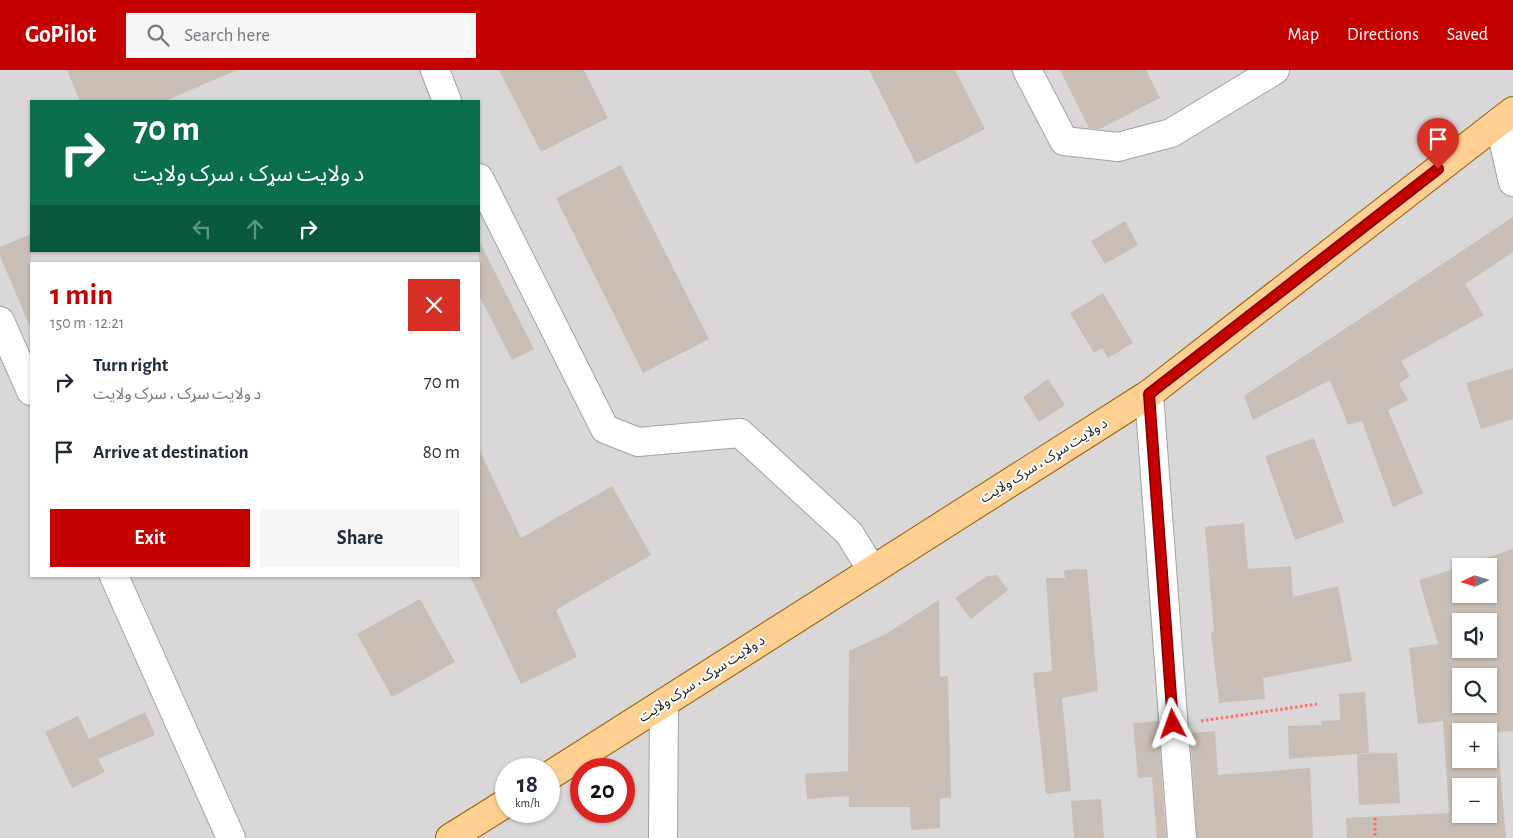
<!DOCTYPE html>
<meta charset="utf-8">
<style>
body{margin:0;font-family:"Alegreya Sans","Noto Sans Arabic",sans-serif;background:#f6f6f7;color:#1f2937;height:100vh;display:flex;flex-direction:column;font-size:19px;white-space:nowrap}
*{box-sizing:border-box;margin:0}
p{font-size:16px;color:#747a83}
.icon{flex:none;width:28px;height:28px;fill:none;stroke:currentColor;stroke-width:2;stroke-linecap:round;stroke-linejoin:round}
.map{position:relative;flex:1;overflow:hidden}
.details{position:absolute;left:30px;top:192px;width:450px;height:315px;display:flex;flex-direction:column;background:#fff;border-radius:0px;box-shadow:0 1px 4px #0004}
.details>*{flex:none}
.guide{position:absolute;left:30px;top:30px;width:450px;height:152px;border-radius:0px;box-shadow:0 1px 4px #0004;background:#0b6e4f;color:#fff;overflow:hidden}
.needle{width:32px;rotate:266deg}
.controls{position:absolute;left:1452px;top:488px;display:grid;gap:10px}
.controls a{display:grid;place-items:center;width:45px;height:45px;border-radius:0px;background:#fff;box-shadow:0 1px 4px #0004;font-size:25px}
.speed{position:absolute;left:495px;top:688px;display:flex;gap:10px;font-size:25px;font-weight:700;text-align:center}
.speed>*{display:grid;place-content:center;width:65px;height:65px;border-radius:50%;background:#fff;box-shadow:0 1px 4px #0004;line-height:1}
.speed small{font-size:12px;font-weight:400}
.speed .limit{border:8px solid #d22;background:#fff;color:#111}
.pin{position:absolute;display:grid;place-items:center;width:42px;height:42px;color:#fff;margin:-51px -21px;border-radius:50% 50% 50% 0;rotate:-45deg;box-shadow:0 0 5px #0007}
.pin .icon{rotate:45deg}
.me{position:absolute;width:55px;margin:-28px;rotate:356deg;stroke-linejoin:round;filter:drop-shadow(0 0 4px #0008)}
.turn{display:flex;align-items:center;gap:18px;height:105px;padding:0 20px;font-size:22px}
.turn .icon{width:65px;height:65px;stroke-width:2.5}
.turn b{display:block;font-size:35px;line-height:42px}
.lanes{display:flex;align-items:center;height:48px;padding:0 20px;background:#0003;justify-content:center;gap:25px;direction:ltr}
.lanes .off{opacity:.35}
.round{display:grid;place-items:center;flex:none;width:52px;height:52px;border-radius:0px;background:#f6f6f7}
.head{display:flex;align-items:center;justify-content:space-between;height:85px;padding:0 20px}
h1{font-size:30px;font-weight:600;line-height:38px;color:#c50001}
.button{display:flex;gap:10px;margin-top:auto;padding:10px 20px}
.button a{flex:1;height:58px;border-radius:0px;background:#c50001;color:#fff;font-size:20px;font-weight:600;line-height:58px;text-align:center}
.button a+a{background:#f6f6f7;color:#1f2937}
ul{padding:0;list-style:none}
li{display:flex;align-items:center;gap:15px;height:70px;padding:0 20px}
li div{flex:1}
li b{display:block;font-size:19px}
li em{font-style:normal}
header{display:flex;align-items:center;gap:30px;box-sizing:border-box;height:70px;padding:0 25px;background:#c50001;color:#fff}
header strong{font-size:24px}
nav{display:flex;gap:28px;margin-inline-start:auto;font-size:18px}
.search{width:350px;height:45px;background:#f6f6f7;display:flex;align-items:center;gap:12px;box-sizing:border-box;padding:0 18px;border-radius:0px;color:#747a83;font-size:19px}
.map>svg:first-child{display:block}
.residential{fill:#d9d7d7;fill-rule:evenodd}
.building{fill:#c9beb5;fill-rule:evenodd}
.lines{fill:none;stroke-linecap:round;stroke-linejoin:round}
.minor-casing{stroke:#a2a2a2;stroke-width:30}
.major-casing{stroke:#916100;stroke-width:30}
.path{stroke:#ff6e5e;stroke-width:3;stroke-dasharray:2.5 2.5;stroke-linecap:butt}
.minor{stroke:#fff;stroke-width:28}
.major{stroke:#ffd092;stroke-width:28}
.route-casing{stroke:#800001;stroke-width:12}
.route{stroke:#c50001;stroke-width:9}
.labels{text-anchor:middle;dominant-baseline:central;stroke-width:4;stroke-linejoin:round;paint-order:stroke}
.street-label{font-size:14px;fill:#1b1b1b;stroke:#fff}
</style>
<header>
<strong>GoPilot</strong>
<div class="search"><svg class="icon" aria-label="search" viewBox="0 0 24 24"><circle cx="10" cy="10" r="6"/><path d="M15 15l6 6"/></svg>Search here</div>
<nav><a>Map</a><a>Directions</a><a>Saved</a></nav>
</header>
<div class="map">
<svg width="1513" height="768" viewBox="0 0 1513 768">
<rect width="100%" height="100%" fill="#ede8df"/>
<!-- residential -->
<path class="residential" d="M0,0H1513V768H0ZM31,31H479V181H31ZM31,194H479V506H31ZM1461,496H1489V524H1461ZM1461,551H1489V579H1461ZM1461,606H1489V634H1461ZM1461,661H1489V689H1461ZM506,699H549V741H506ZM581,699H624V741H581ZM1461,716H1489V744H1461Z"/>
<!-- building -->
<path class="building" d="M67,0H237L165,31H80Z
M499,0H584L608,48L541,82Z
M869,0H955L985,59L916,94Z
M1060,0H1146L1160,28L1100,59L1089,58Z
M621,95L709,269L643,303L556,128Z
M1513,147V182L1465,214L1484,245L1401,291L1410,306L1399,314L1408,330L1388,340L1423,423L1393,437L1362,351L1348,355L1330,310L1253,350L1244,326Z
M1125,151L1138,175L1105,194L1091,171Z
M31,164V259L0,186V177Z
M479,171L534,279L512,290L479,225Z
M1103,223L1133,273L1108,288L1102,278L1094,283L1070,243Z
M1513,298V349L1481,359L1466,313Z
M1048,309L1065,335L1039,352L1023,327Z
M1314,368L1344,452L1295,470L1265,386Z
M479,379L521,468L612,416L651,485L556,540L577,587L521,614L470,506H479Z
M1244,453L1248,499L1291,496L1293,527L1338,516L1352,591L1263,608L1265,629L1219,633L1211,562H1214L1205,457Z
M1513,479V661L1497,662L1506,768H1347L1346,748L1449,743L1443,651L1418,654L1409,578L1438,574L1419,510L1461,497V524H1489V496H1462ZM1461,551H1489V579H1461ZM1461,606H1489V634H1461ZM1461,661H1489V689H1461ZM1461,716H1489V744H1461Z
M1087,499L1098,621L1062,628L1071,721L1046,724L1033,603L1052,601L1046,508H1065L1064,500Z
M997,505L1008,520L971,549L955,528L987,506Z
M420,529L455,592L392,627L357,564Z
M939,530L940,607L948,606L951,728H940V758L911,760L910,737H849V726L807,729L805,704L848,701L849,581L886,564Z
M1365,622L1369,683L1289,689L1288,656L1322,655L1321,651L1340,650L1339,624Z
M145,642L155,665L98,689L105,702L72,718L45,662L78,646L89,669Z
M1158,651L1166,768H1157L1152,707L1138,708L1133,653Z
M1215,661L1218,705L1310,698L1313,768H1197L1190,663Z
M1397,683L1400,733L1359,735L1357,684Z
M1101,729L1104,768H1074L1071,731Z"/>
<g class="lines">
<defs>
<path id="minor" d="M435,0L447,31
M1027,0L1064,71L1118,77L1171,63L1275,0
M1499,52L1513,112
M479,108L605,359L638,372L740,363L849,463L872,500
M0,251L31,321
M1149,324L1182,768
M114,506L231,768
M663,768L664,633"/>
<path id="major" d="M549,706L1149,324L1513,41
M450,768L506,733"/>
</defs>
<!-- minor casing -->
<use href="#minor" class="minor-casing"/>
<!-- major casing -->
<use href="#major" class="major-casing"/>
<!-- path -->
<path class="path" d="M1201,651L1317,634
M1375,748V768"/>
<!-- minor -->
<use href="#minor" class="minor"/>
<!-- major -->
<use href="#major" class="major"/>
</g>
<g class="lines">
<defs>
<path id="route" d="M1173,654L1149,324L1438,99"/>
</defs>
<!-- route casing -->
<use href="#route" class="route-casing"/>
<!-- route -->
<use href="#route" class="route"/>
</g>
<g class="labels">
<!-- street labels -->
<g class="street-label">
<text transform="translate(1044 391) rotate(-32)">د ولایت سړک ، سرک ولایت</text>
<text transform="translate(702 609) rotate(-33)">د ولایت سړک ، سرک ولایت</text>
</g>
</g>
</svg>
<div class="controls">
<a><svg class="needle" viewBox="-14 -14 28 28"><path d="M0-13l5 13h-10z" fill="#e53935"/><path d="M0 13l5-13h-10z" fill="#747a83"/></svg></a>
<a><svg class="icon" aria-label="sound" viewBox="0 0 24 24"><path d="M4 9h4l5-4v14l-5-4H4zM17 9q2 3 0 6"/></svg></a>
<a><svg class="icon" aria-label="search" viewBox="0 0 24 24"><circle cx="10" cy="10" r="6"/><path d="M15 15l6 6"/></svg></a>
<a>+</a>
<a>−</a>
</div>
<div class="speed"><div>18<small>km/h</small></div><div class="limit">20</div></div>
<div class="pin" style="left:1438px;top:99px;background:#d93025"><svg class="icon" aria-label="arrive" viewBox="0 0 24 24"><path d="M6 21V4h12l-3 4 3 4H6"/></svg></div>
<svg class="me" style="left:1173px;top:654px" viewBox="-20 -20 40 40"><path d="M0-17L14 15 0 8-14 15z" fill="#c50001" stroke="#fff" stroke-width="4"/></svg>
<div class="guide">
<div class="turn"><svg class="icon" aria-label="right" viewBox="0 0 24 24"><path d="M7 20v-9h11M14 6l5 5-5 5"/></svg><div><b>70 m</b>د ولایت سړک ، سرک ولایت</div></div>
<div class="lanes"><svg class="icon off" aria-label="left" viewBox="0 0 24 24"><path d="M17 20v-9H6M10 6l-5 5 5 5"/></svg><svg class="icon off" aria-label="ahead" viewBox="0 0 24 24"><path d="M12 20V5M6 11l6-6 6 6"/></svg><svg class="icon" aria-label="right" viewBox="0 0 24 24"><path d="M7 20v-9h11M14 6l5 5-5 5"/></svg></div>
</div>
<section class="details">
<div class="head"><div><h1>1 min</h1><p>150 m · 12:21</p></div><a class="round" style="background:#d93025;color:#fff"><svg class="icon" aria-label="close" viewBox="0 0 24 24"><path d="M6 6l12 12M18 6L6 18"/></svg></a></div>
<ul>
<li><svg class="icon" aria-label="right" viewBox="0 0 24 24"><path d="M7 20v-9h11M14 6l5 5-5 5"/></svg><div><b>Turn right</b><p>د ولایت سړک ، سرک ولایت</p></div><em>70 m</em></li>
<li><svg class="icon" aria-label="arrive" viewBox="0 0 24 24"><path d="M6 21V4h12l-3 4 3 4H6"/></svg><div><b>Arrive at destination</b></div><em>80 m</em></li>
</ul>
<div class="button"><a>Exit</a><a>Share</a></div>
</section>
</div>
